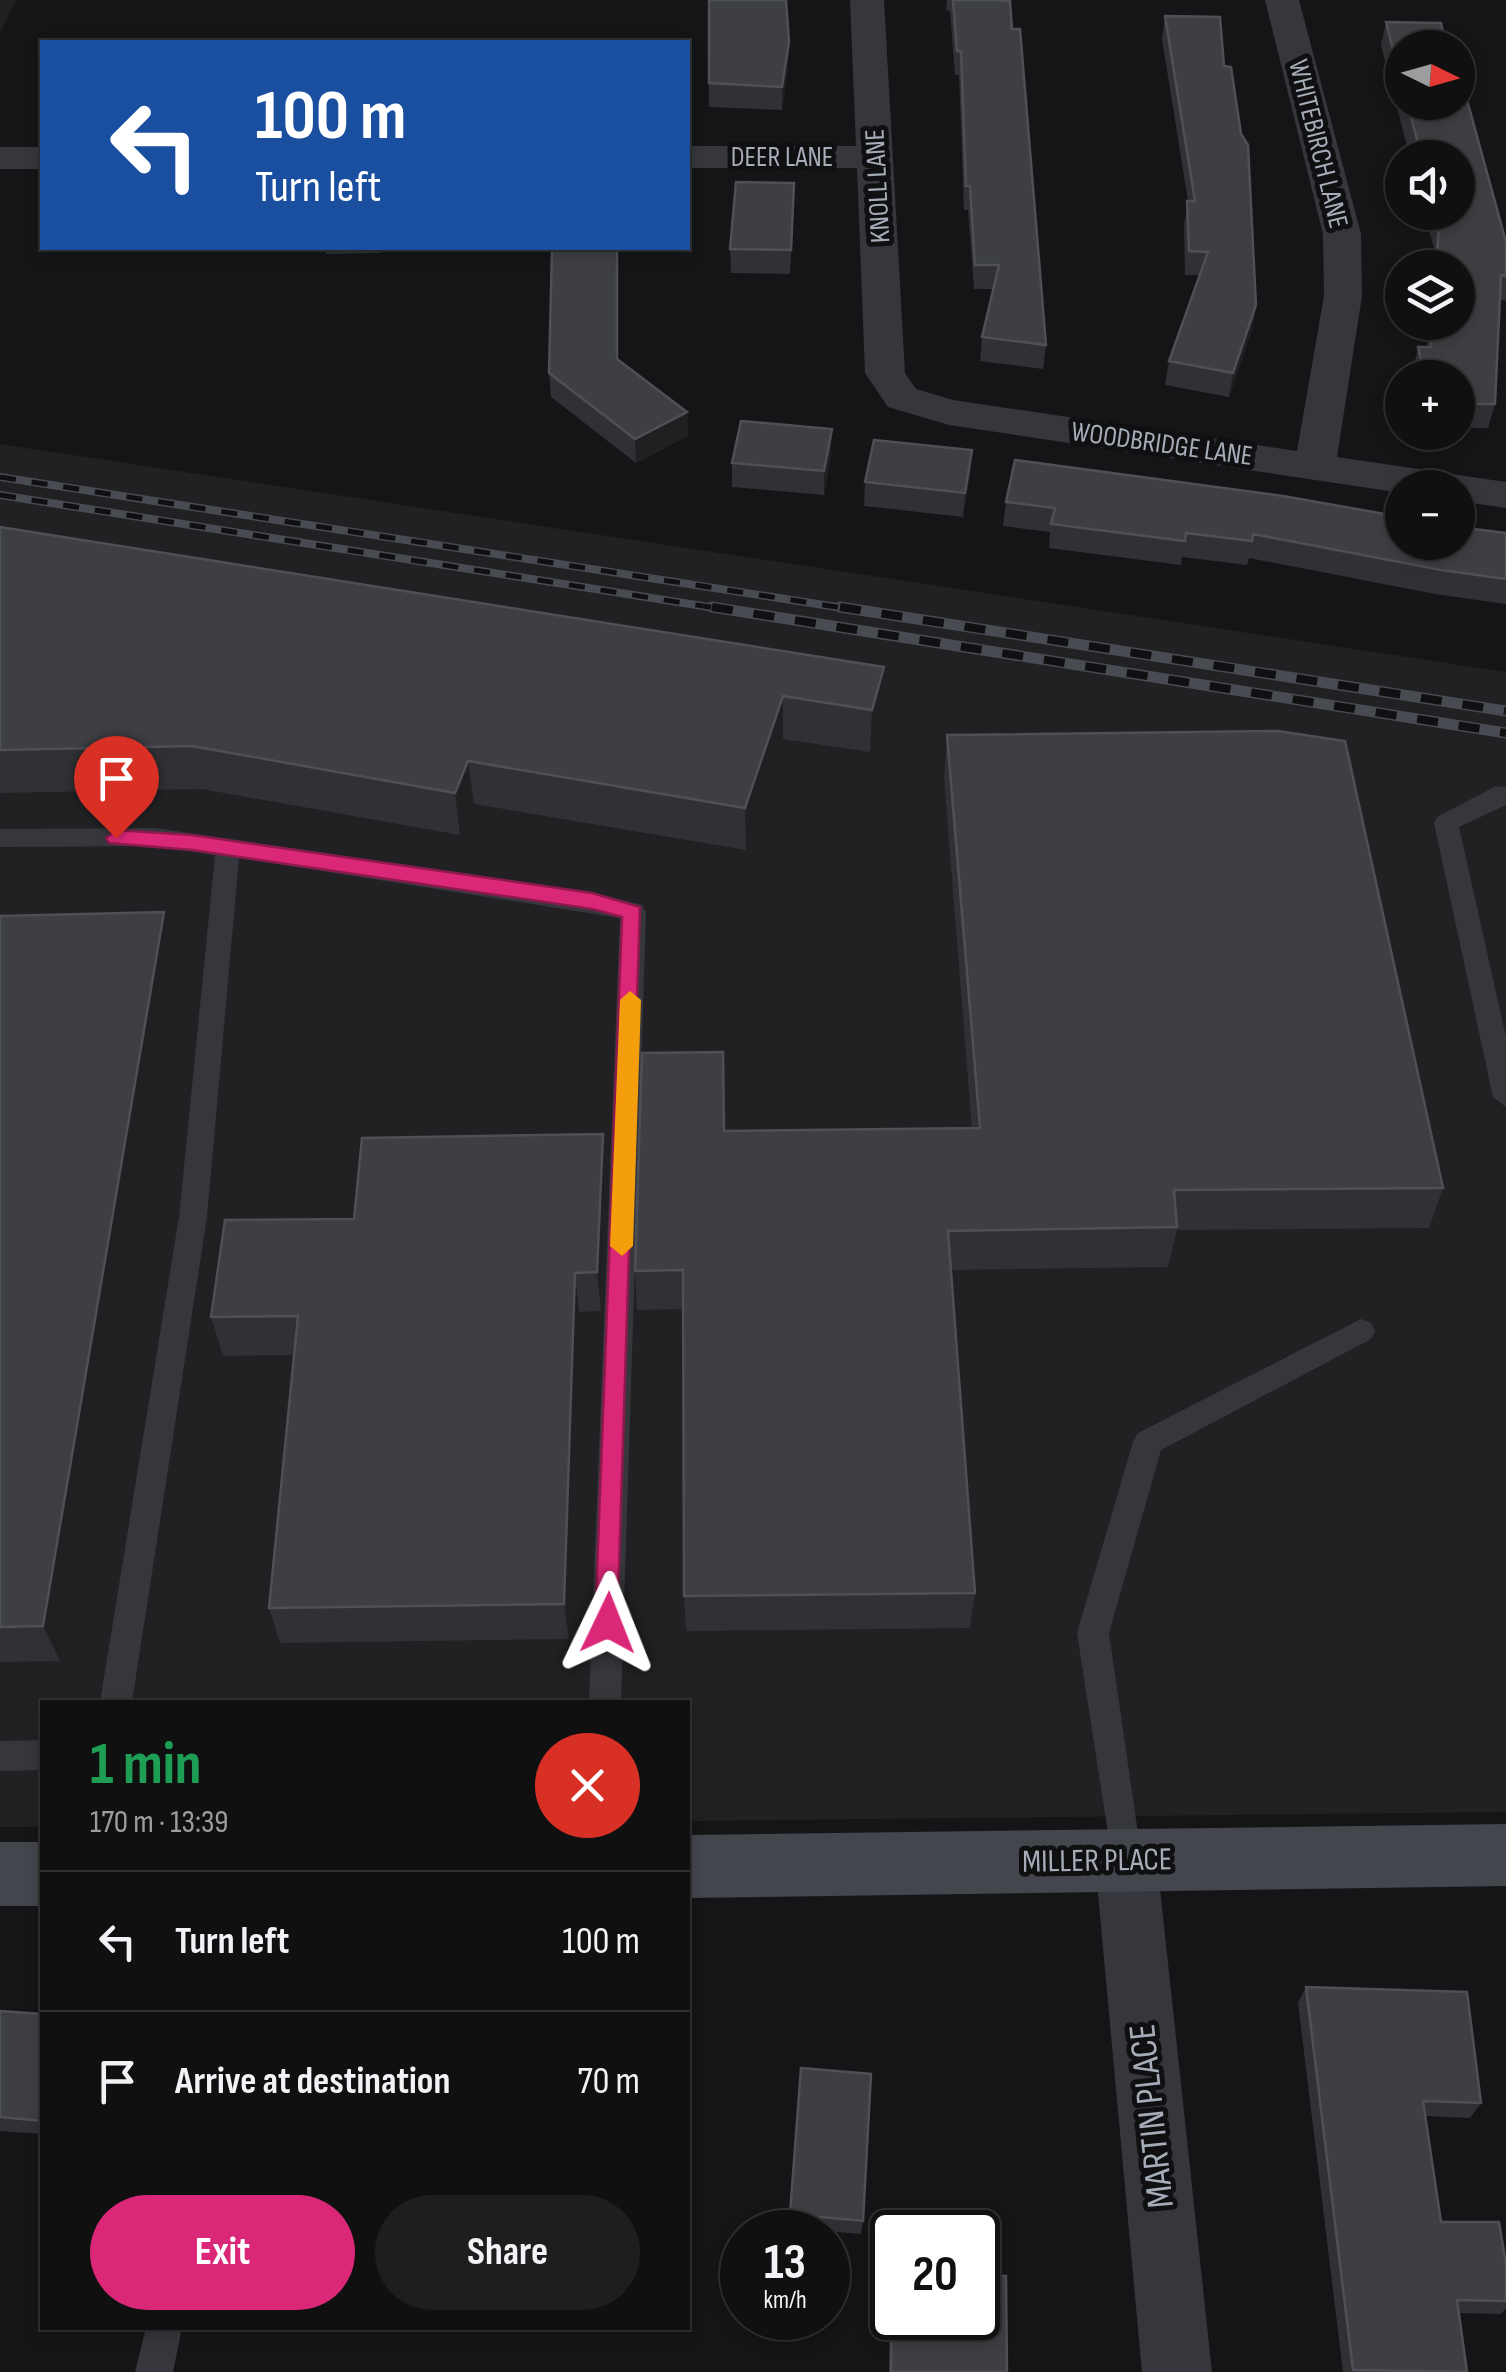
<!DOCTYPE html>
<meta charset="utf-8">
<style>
body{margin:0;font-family:"Sofia Sans Condensed",sans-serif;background:#1e1e1f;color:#f1f3f6;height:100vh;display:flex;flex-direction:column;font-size:38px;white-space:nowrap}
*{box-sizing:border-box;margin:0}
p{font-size:32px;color:#9c9d9f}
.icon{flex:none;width:55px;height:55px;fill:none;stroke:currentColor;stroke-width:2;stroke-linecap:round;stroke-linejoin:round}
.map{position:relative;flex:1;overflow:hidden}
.sheet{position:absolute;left:40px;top:1700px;width:650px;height:630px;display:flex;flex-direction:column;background:#101011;border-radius:0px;box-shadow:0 5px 15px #0003,0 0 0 2px #303031}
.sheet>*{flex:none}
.top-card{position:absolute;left:40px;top:40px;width:650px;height:210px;border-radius:0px;box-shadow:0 5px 15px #0003,0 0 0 2px #303031;background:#1a4fa0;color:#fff;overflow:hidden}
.needle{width:65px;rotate:95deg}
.buttons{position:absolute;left:1385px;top:30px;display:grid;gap:20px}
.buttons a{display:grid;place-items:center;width:90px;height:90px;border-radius:50%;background:#101011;box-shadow:0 5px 15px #0003,0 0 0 2px #303031;font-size:50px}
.speed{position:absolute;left:720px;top:2210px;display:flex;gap:20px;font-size:50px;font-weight:700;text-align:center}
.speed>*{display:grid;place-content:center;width:130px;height:130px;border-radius:50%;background:#101011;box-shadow:0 5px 15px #0003,0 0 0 2px #303031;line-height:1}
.speed small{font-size:25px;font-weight:400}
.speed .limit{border:5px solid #111;border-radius:15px;background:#fff;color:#111}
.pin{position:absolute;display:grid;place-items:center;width:85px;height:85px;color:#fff;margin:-102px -42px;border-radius:50% 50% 50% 0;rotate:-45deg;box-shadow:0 0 10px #0007}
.pin .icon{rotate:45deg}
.me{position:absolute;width:110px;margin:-55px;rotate:2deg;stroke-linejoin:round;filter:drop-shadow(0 0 8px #0008)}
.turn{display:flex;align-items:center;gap:35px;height:210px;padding:0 50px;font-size:45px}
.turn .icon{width:130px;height:130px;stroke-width:2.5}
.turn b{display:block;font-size:70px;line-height:85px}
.round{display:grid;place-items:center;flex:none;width:105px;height:105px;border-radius:52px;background:#1e1e1f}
.overview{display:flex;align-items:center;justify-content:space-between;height:170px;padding:0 50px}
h1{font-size:60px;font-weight:700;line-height:75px;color:#1e9e55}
.button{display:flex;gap:20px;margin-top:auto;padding:20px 50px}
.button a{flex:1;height:115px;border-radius:60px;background:#db2777;color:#fff;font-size:40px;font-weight:700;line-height:115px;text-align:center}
.button a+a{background:#1e1e1f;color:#f1f3f6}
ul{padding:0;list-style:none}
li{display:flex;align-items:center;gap:30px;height:140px;padding:0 50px;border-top:2px solid #303031}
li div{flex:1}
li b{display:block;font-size:38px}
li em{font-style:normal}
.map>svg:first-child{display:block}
.built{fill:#212124}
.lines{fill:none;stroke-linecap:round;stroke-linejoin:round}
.lane{fill:#35373c;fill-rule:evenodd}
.street{fill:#35373c;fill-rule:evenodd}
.secondary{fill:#43464c;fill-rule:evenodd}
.rail-far1-casing{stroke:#484b51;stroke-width:8}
.rail-casing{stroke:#484b51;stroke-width:11}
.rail-far1{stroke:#101012;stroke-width:5;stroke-dasharray:16;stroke-linecap:butt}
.rail{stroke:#101012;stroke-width:8;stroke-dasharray:21;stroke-linecap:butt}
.wall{fill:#313135}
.shaded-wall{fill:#202023}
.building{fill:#3d3f43;stroke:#4e5055;stroke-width:2.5}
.route{fill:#db2777;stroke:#8e194d;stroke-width:2.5}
.slow{fill:#f59e0b}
.labels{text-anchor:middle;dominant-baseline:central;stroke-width:10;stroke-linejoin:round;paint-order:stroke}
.far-street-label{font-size:28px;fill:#a6adb8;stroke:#101012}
.street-label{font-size:32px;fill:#a6adb8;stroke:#101012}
.near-street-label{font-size:38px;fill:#a6adb8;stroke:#101012}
</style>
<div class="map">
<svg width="1506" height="2372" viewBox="0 0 1506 2372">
<rect width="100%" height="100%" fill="#151517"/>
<!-- built -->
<path class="built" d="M0,444L1506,672V1812L688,1821V1702H42V1827H0Z"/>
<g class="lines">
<!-- lane -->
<path class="lane" d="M1496,786L1506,787V805L1459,827L1506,1037V1107L1493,1097L1434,823L1437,817Z
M155,828L592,892L642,905L646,912L621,1702H589L620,918L239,858L207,1217L132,1702H100L179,1217L215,855L155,846L0,847V829Z
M1361,1319L1371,1323L1375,1331L1371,1339L1161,1450L1109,1633L1142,1861L1138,1872L1126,1877L1114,1872L1077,1633L1133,1442L1138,1433Z
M42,1740V1770L0,1771V1741Z
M146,2328H182L173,2372H135Z"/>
<!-- street -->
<path class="street" d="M850,0H884L905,373L916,389L953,400L1297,451L1324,296L1323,234L1265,0H1299L1361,234L1362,296L1337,457L1506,482V508L1458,501V488H1402V493L949,425L888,407L865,373L857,168H688V146H856Z
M0,147H42V169H0Z
M1126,1831L1148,1840L1157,1861L1212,2372H1142L1095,1861L1104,1840Z"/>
<!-- secondary -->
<path class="secondary" d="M1506,1824V1886L688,1898V1835Z
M0,1842H42V1906H0Z"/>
<defs>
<path id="rail-far1" d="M0,477L856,610
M0,495L728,610"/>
<path id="rail" d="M712,607L1506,733
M840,607L1506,711"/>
</defs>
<!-- rail-far1 casing -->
<use href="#rail-far1" class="rail-far1-casing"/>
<!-- rail casing -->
<use href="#rail" class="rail-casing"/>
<!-- rail-far1 -->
<use href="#rail-far1" class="rail-far1"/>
<!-- rail -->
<use href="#rail" class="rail"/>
</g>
<!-- wall -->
<path class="wall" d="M709,0L788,66L782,110L709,107Z
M947,0H1003L1046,345L1043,369L980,361L982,337L993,289H974L968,210H964L959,75H955L950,11L946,10Z
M1165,16L1224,66L1256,305L1252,329L1229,397L1165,385L1169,361L1200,275H1185L1184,225L1188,201L1162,39Z
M1386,22L1402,48V102H1458L1506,242V301L1500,300L1495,404L1488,428H1458V378H1414L1413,371L1418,347H1427L1428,322H1458V268H1432L1434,248L1424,212H1458V158H1410L1381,45Z
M794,207L790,274L731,273L730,249Z
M326,248H382L381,253L326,254Z
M552,248H618V360L687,412L688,436L636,463L551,397L549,373Z
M972,450L970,474L963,517L864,506L865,482Z
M831,453L824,495L732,487V463Z
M1006,502L1402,542L1506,533V604L1435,594L1249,558L1247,565L1182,557L1181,565L1049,548L1050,532L1003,526Z
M0,527L881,710L870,752L783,739L746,850L474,804L460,835L202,789L0,793Z
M947,735L1443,1188L1429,1228L1177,1230L1168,1267L951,1270L975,1593L970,1628L686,1631L684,1596L683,1309L637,1310L635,1271L972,1129L944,778Z
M0,916L176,954L60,1661L0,1662Z
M603,1134L606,1174L601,1311L579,1312L569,1639L280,1643L269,1608L294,1355L223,1356L211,1317L354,1219Z
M1306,1987L1481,2103L1470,2118L1425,2116L1441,2222L1506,2264V2308L1501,2314L1459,2313L1467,2372H1343L1298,2003Z
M0,2011L42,2014V2134L0,2131Z
M801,2068L863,2221L861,2234L790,2228Z
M892,2271L1007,2372H889L890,2284Z"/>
<!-- shaded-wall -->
<path class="shaded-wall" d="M0,0H16L0,33Z
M789,42L788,66L782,110V87Z
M617,248H618V383L617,359Z
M1256,305L1252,329L1229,397L1233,373Z
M687,412L688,436L636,463L635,439Z
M832,429L831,453L824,495V471Z
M972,450L970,474L963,517L965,493Z
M884,667L881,710L870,752L872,710Z
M783,696V739L746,850L745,808Z
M468,761L474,804L460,835L455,793Z
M164,912L176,954L60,1661L43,1626Z
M603,1134L606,1174L601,1311L597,1272Z
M575,1273L579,1312L569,1639L564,1604Z"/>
<!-- building -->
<path class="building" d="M709,0H786L789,42L782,87L709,83Z
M953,0H1003V1H1010L1012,29H1020L1046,345L982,337L999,265H975L970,186H966L961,51H957Z
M1165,16L1220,17L1224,66L1231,67L1241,134L1248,145L1256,305L1233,373L1169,361L1208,252L1189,251L1187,201H1195Z
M1386,22L1441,23L1445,43H1451L1452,48H1402V85Z
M1458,67L1506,242V276L1501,275L1495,404H1458V378H1425L1418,347H1431L1432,322H1458V268H1436L1439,224L1436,212H1458V158H1422L1407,102H1458Z
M736,182L794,183L791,250L730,249Z
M552,248H617V359L687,412L635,439L549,373Z
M741,421L832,429L824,471L732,463Z
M874,440L972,450L965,493L865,482Z
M1015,460L1283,496L1402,517V542H1458V527L1506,533V579L1441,570L1253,534L1252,541L1186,533L1185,541L1051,524L1055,508L1006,502Z
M0,527L884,667L872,710L783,696L745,808L468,761L455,793L192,746L0,750Z
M1278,731L1345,741L1443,1188L1174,1190L1177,1227L948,1231L975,1593L684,1596L683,1270L635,1271L642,1053L723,1052L724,1131L980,1128L947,735Z
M164,912L43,1626L0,1627V916Z
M603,1134L597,1272L575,1273L564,1604L269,1608L298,1316L211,1317L225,1220L354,1219L362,1138Z
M1306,1987L1467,1992L1481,2103L1423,2101L1441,2222H1499L1506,2264V2301L1457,2300L1467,2372L1353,2370Z
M0,2011L42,2014V2121L0,2117Z
M801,2068L871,2074L863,2221L790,2214Z
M892,2271V2318H978V2275L1006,2276L1007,2372H891Z"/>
<!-- route -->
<path class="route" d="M116,830L192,835L592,893L640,907L617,1631H599L595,1623L622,917L592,909L192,850L109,843L106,838Z"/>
<!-- slow -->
<path class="slow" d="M630,991L641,1000L633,1246L622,1256L610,1246L620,1000Z"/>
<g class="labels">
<!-- far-street labels -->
<g class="far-street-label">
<text transform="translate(1318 144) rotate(76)">WHITEBIRCH LANE</text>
<text x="782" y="157">DEER LANE</text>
<text transform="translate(878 186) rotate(-93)">KNOLL LANE</text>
<text transform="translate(1162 444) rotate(8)">WOODBRIDGE LANE</text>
</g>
<!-- street labels -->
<g class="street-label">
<text transform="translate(1097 1861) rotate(-1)">MILLER PLACE</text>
</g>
<!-- near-street labels -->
<g class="near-street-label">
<text transform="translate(1152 2116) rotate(-96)">MARTIN PLACE</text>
</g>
</g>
</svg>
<div class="buttons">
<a><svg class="needle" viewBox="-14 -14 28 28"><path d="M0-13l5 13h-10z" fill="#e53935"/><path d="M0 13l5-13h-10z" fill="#9c9d9f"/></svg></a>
<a><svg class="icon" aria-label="sound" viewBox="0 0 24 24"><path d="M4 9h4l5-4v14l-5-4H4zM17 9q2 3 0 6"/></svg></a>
<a><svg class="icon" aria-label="layers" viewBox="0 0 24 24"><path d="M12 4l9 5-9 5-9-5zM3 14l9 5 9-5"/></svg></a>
<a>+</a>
<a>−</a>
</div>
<div class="speed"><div>13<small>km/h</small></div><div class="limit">20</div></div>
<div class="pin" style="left:116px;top:838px;background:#d93025"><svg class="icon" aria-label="arrive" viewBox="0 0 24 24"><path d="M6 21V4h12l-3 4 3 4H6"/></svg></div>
<svg class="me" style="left:608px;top:1623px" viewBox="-20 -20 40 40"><path d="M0-17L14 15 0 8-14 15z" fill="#db2777" stroke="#fff" stroke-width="4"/></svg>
<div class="top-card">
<div class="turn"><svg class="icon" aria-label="left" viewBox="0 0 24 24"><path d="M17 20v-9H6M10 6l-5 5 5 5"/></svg><div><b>100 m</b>Turn left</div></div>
</div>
<section class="sheet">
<div class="overview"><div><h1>1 min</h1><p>170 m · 13:39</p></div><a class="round" style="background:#d93025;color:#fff"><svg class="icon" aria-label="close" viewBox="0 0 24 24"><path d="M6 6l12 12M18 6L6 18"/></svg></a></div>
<ul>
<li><svg class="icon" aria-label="left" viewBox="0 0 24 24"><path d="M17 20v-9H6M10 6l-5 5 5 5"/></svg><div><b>Turn left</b></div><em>100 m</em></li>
<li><svg class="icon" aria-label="arrive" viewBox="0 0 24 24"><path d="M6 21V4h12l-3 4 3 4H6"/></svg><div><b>Arrive at destination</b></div><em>70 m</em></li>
</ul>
<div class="button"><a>Exit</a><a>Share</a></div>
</section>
</div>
